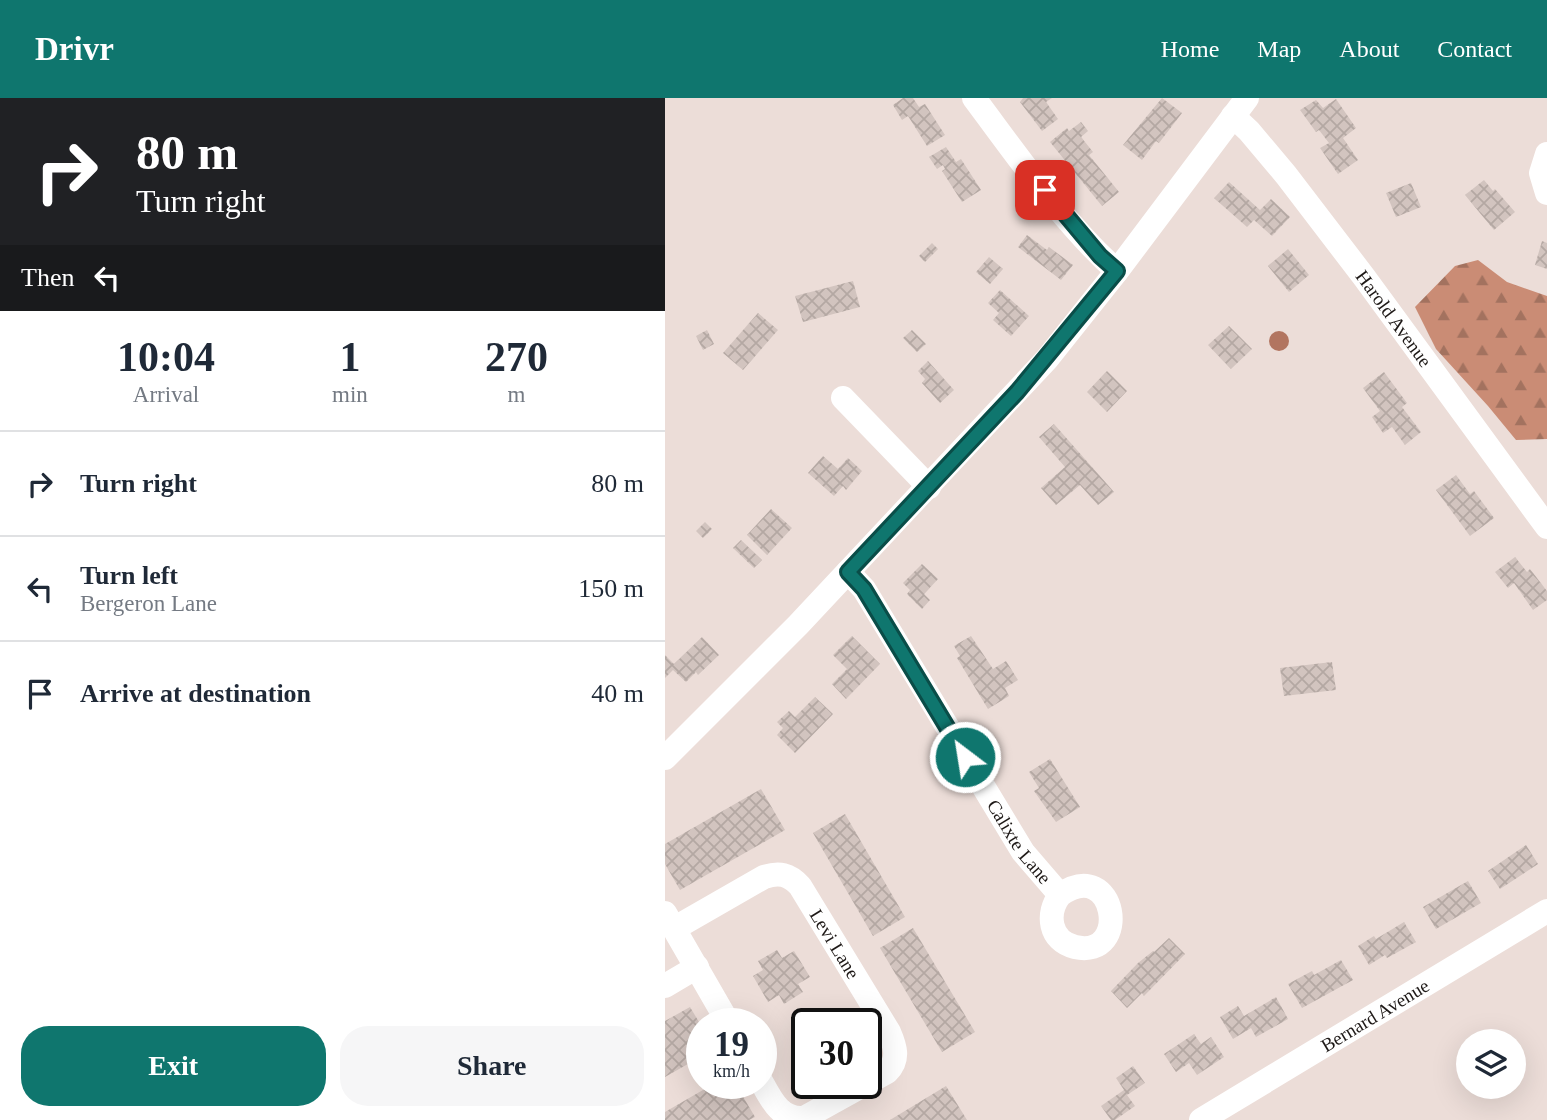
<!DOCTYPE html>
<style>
body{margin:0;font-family:"Times New Roman",serif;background:#f6f6f7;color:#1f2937;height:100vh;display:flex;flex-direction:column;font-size:26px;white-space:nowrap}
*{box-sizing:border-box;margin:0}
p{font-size:23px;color:#747a83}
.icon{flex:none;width:38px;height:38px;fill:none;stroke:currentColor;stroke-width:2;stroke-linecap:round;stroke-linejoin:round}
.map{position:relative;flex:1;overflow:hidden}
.side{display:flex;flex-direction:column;background:#fff;width:665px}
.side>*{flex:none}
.banner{background:#202124;color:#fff;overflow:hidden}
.tools{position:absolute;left:791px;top:931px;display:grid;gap:14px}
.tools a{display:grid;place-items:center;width:70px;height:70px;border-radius:50%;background:#fff;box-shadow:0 7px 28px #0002;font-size:35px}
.speed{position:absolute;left:21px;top:910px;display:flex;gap:14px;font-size:35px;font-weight:700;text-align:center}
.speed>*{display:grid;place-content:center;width:91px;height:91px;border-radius:50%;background:#fff;box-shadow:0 7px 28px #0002;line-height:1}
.speed small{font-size:18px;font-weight:400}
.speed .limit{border:4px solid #111;border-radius:10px;background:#fff;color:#111}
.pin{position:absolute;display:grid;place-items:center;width:60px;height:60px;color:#fff;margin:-30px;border-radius:14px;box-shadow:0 4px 10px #0006}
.me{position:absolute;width:77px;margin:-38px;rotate:329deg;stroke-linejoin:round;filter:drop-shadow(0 0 5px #0008)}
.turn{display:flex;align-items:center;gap:24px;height:147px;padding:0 21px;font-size:32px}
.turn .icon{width:91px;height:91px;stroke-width:2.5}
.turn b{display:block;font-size:49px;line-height:60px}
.then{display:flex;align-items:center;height:66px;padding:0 21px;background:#0003;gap:14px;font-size:26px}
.eta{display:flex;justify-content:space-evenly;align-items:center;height:119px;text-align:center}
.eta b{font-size:42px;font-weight:600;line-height:49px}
.primary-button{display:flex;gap:14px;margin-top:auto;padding:14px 21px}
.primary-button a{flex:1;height:80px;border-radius:28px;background:#0f766e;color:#fff;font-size:28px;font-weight:600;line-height:80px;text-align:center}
.primary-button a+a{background:#f6f6f7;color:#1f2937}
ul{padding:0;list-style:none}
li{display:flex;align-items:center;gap:21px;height:105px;padding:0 21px;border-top:2px solid #e0e1e3}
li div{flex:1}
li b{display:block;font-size:26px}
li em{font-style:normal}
header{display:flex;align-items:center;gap:42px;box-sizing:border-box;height:98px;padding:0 35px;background:#0f766e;color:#fff}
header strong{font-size:33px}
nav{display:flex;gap:38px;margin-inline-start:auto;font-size:24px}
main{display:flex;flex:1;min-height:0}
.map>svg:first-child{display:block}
.forest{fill:url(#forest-firs)}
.water{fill:#b27560}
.building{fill:url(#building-cross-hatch)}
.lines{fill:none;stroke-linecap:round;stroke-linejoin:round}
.minor{stroke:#fff;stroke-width:24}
.route-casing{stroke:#0a4d48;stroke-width:18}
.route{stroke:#0f766e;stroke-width:12}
.labels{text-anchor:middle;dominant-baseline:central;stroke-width:7;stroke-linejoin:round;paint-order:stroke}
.street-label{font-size:19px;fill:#1e1917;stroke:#f9eae5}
</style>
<header>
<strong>Drivr</strong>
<nav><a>Home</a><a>Map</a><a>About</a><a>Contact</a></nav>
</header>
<main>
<section class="side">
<div class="banner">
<div class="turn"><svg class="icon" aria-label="right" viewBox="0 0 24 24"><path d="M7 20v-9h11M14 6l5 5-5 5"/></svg><div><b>80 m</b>Turn right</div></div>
<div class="then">Then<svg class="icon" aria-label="left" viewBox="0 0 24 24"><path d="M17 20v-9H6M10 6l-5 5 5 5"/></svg></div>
</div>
<div class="eta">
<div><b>10:04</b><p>Arrival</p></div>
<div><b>1</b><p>min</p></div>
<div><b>270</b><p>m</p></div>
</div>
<ul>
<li><svg class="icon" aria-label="right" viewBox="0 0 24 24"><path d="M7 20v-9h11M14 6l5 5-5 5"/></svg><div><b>Turn right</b></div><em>80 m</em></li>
<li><svg class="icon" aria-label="left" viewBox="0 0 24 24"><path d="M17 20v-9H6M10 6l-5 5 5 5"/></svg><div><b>Turn left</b><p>Bergeron Lane</p></div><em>150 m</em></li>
<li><svg class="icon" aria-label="arrive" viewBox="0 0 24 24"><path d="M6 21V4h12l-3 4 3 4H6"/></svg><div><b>Arrive at destination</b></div><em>40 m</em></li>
</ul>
<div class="primary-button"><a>Exit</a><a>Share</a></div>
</section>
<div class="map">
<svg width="882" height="1022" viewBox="0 0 882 1022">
<defs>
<pattern id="forest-firs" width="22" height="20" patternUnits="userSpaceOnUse" patternTransform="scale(1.75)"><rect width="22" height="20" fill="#ca8c75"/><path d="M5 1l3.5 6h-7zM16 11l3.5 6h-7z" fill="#a3725f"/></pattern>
<pattern id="building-cross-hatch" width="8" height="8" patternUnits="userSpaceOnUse" patternTransform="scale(1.75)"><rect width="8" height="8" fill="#d2c4bf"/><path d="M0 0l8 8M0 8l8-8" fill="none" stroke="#b4a8a3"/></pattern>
</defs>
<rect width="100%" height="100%" fill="#ecddd8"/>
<!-- forest -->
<path class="forest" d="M813,162L842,184L882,198V341L851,342L823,308L771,251L750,209L790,168Z"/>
<!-- water -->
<path class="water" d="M604 243a10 10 0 1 1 20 0a10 10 0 1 1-20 0Z"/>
<!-- building -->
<path class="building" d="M238,0H248L254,9L260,6L280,37L262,48L243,18L237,22L228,7Z
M358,0H387L381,4L393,21L377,33L355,4Z
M497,0L517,15L494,45L491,43L477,62L458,47Z
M671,1L691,30L678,40L693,62L673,76L655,50L664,45L654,32L651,34L635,12L651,2L658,10Z
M416,24L423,33L416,39L428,54L424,57L454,94L437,108L385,44L402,30L404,33Z
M281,49L291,64L296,61L316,92L297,104L277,73L280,71L278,67L272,71L264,59Z
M819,82L828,93L830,91L850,114L829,132L800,97Z
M564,84L595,112L606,101L625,119L607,138L589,122L582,129L549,100Z
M746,85L756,109L731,119L721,95Z
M362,137L382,152L384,149L408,167L396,182L353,149Z
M877,143L882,145V171L870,167Z
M267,145L273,151L260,164L254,158Z
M623,151L644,177L624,194L603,168Z
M324,159L338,171L325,186L311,174Z
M188,183L195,209L138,224L130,198Z
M335,192L364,218L346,238L328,222L334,215L323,205Z
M93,215L113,232L78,272L58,255Z
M564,228L587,251L566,271L543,247Z
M42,232L49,246L38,252L31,238Z
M247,232L261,246L252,254L238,240Z
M263,263L289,292L275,305L257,285L260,281L253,273Z
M442,273L462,293L442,314L422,294Z
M719,274L742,305L737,309L756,334L740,347L727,329L718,335L707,319L715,313L698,290Z
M389,326L449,394L433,407L415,387L391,407L376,390L400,369L374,339Z
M158,358L173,371L183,360L197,373L181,392L178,388L169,398L143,375Z
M791,377L805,396L809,393L829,420L805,438L771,392Z
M106,411L127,430L102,457L82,437Z
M40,424L47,431L38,440L31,433Z
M76,442L97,462L89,470L68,450Z
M850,459L862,474L865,471L882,493V502L868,512L849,485L843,490L830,474Z
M257,466L273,481L259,496L265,502L257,511L242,496L245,492L238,485Z
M187,538L215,566L181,601L167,586L182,571L168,557Z
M306,538L328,571L341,563L353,582L340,590L344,598L323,611L292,560L295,558L289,548Z
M37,539L54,557L33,577L31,574L21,584L8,572L0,580V557L9,566Z
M667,564L671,592L619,598L615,570Z
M150,599L168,616L130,655L112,637L118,630L112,624L124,613L130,619Z
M385,661L415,709L391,724L369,693L374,690L364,674Z
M96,691L120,732L15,792L0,766V746Z
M180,716L240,819L208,838L148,735Z
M861,747L873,766L835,791L823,773Z
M803,783L816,805L771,831L758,809Z
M739,824L751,844L722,860L720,857L704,867L693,848L709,838L711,841Z
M248,830L310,934L277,954L215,850Z
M504,840L520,856L479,898L477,895L462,910L446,893L473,865L488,853L489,854Z
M112,852L117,860L129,853L145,879L133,886L138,894L119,906L114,897L103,904L88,878L98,872L93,863Z
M676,862L688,882L637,910L623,886L647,873L649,877Z
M611,899L623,921L591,939L586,930L568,941L555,919L573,908L579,918Z
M25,909L37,929V958L0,979V923Z
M529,936L536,946L546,939L559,959L532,977L524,965L511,974L499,956Z
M468,968L480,985L462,997L470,1008L450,1022H446L436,1008L459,992L451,980Z
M50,985H70L90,1019L84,1022H0V1014Z
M281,988L302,1022H225Z"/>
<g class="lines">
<!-- minor -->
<g class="minor">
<path d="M309,0C351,56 400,127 452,173"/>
<path id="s1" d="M568,18L584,33L621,77L699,179L882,429"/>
<path d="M882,56L876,75L882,95"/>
<path d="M178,300L264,389"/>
<path id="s2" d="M183,474L199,491L358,754L395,797C381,815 384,843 410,849C467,862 451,757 395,797"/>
<path d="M0,660L133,527L382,261L452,173L582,0"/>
<path d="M0,815L64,926"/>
<path id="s3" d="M10,830L99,779C114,774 124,776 135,788L224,934C230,948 235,961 222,974L139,1020C115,1022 106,1001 96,983"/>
<path d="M0,888L32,869"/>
<path id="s4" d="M536,1022L882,813"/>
</g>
</g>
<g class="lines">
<defs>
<path id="route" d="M300,659L199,491L183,474L352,294L452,173L435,158L380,92"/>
</defs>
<!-- route casing -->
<use href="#route" class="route-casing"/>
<!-- route -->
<use href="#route" class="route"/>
</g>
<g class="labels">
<!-- street labels -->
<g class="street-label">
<text stroke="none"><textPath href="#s1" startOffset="259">Harold Avenue</textPath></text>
<text stroke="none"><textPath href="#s2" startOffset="320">Calixte Lane</textPath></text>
<text stroke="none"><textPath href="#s3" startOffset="210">Levi Lane</textPath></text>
<text stroke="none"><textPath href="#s4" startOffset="203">Bernard Avenue</textPath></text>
</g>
</g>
</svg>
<div class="tools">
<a><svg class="icon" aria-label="layers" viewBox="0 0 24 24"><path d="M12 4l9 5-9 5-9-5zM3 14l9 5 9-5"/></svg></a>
</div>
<div class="speed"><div>19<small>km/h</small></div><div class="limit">30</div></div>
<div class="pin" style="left:380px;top:92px;background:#d93025"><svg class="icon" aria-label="arrive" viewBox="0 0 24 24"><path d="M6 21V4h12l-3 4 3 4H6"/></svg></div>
<svg class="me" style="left:300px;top:659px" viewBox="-20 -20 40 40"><circle r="17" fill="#0f766e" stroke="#fff" stroke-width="3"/><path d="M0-11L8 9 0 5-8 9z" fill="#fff"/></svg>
</div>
</main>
